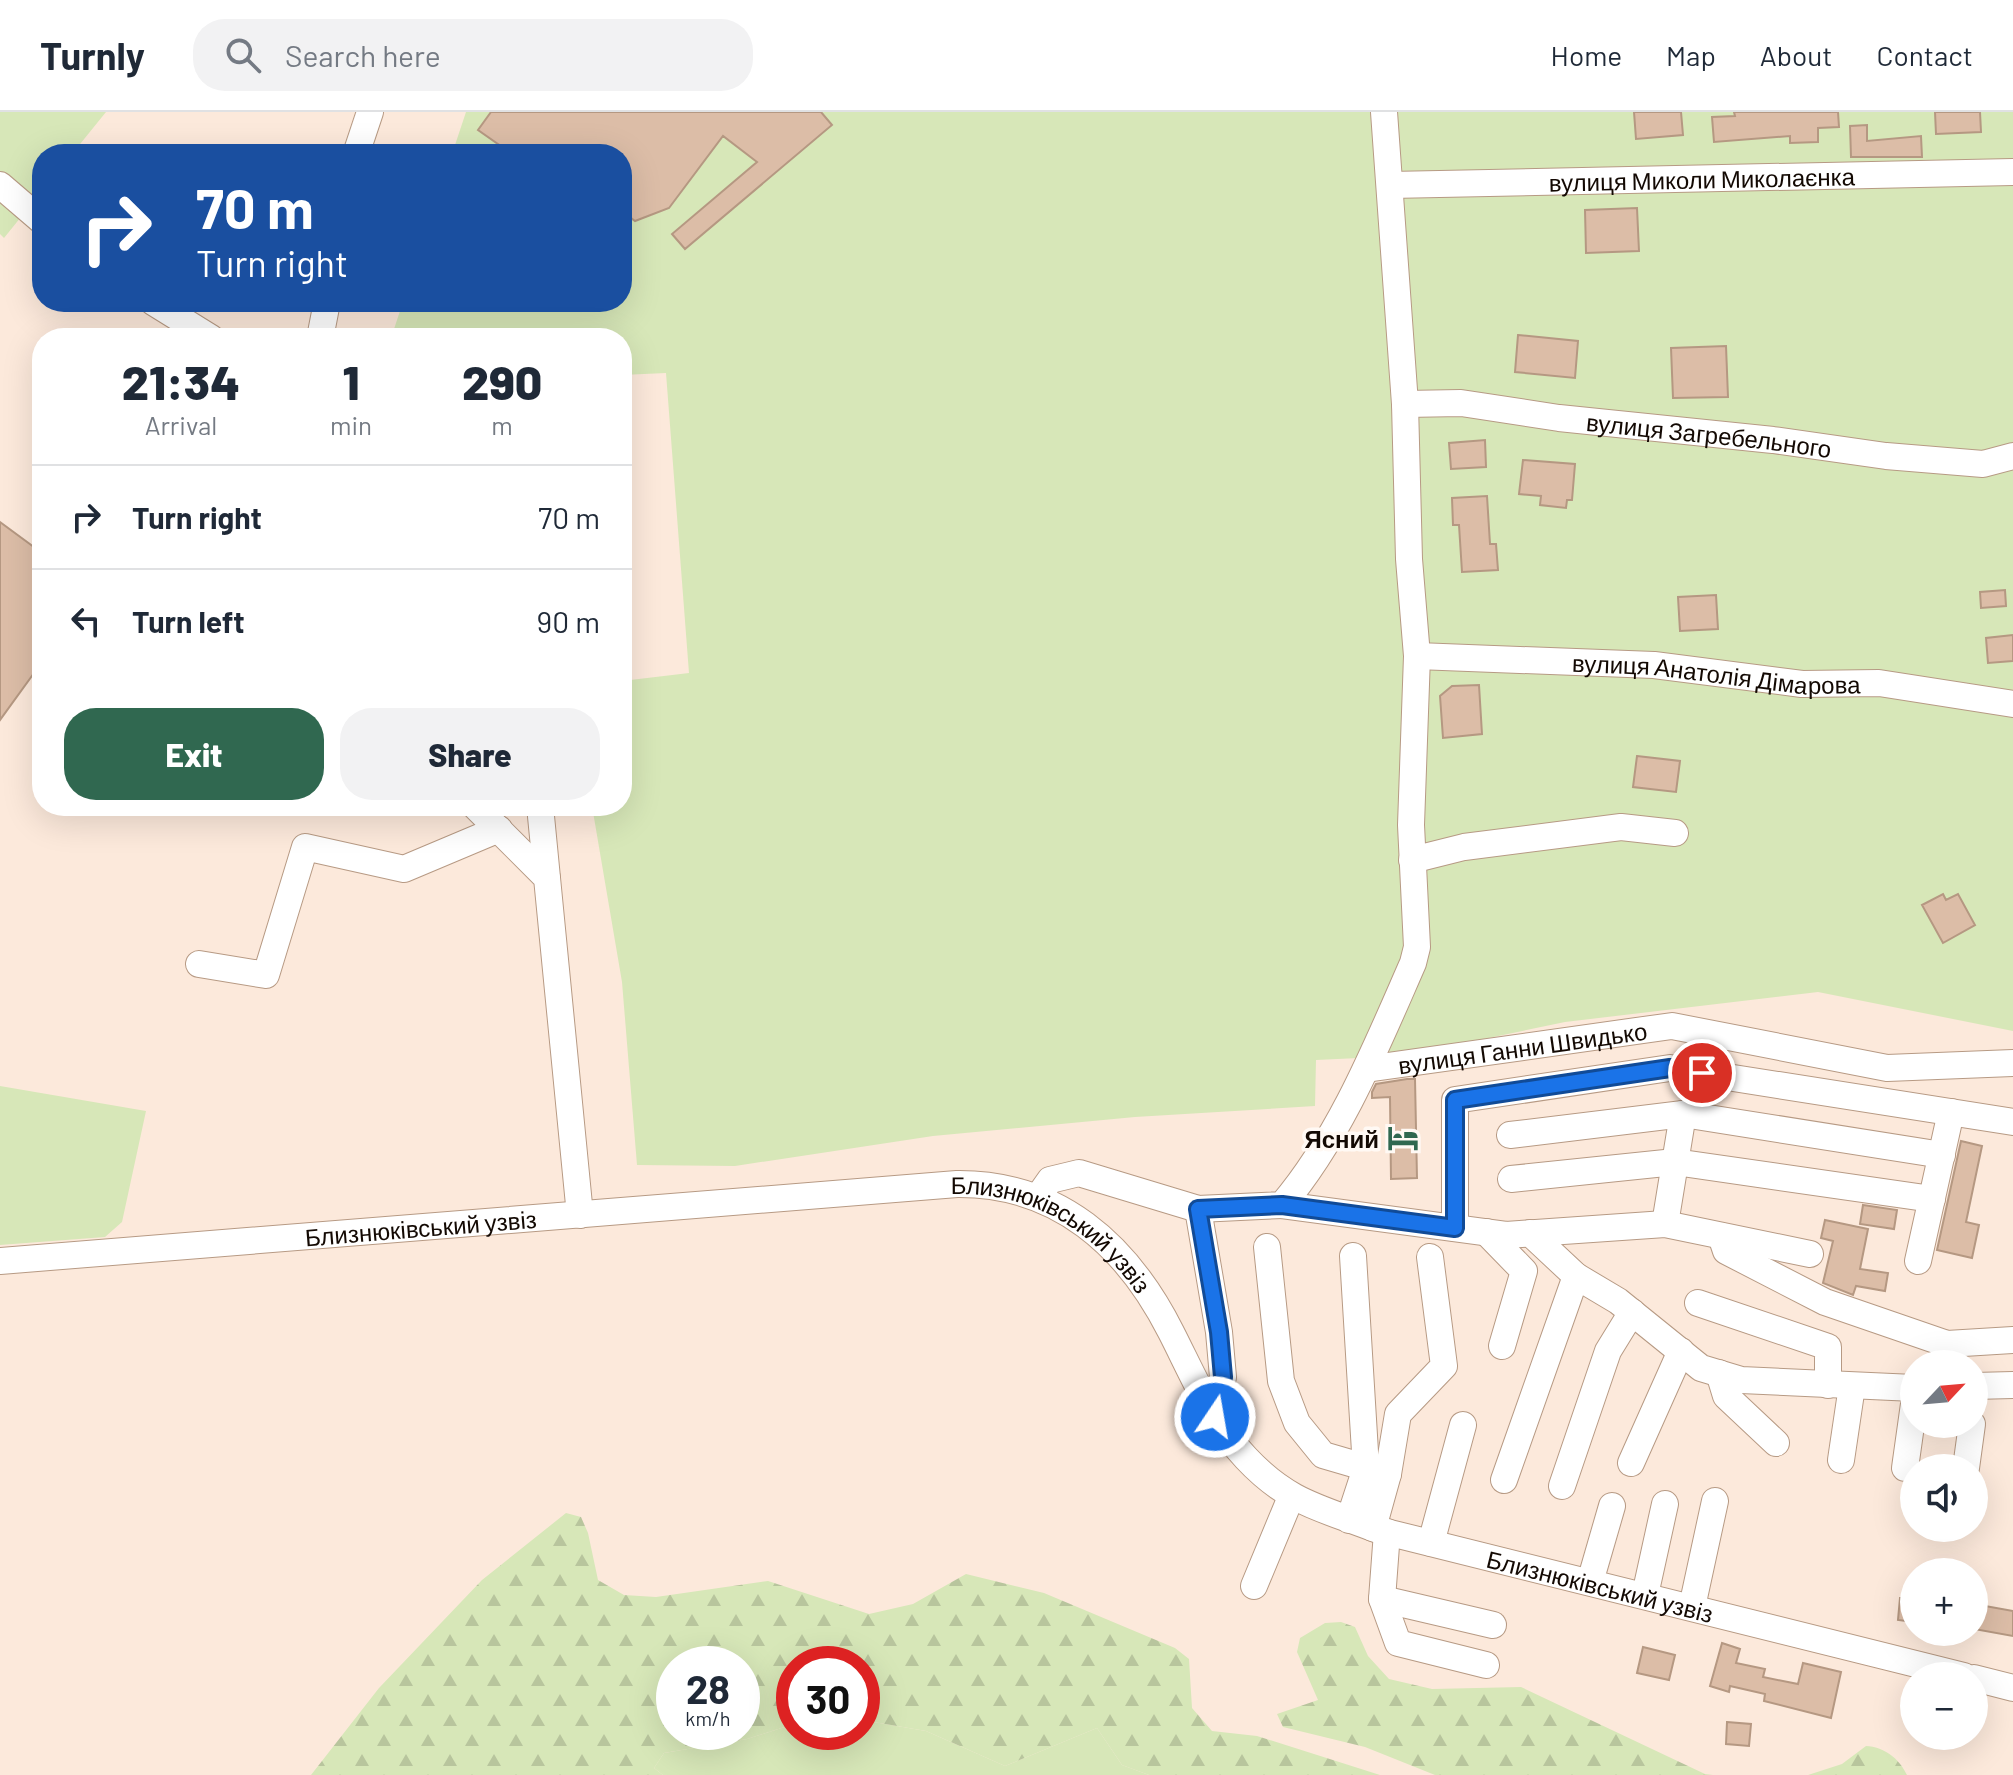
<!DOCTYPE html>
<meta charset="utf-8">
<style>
body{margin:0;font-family:Barlow,sans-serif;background:#f2f2f3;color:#1f2937;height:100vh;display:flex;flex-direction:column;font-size:30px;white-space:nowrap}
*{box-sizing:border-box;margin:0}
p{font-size:26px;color:#747a83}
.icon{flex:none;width:44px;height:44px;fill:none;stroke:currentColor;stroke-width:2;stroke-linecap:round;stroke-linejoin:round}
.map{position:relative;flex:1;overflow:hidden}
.sheet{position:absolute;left:32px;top:216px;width:600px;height:488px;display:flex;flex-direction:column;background:#fff;border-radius:32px;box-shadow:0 8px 32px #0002}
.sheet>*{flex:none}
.banner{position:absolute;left:32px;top:32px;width:600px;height:168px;border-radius:32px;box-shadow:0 8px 32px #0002;background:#1a4fa0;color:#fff;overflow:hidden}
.needle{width:52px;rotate:64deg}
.controls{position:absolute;left:1900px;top:1238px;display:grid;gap:16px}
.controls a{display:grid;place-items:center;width:88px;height:88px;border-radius:50%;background:#fff;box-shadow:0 8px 32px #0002;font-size:40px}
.speed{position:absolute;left:656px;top:1534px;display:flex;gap:16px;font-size:40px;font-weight:700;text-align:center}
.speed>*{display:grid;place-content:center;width:104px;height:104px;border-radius:50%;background:#fff;box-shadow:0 8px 32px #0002;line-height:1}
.speed small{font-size:20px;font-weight:400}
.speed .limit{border:12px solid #d22;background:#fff;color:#111}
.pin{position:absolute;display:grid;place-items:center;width:68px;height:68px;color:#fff;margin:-34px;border:4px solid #fff;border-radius:50%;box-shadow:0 2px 8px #0007}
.me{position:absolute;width:88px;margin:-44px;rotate:12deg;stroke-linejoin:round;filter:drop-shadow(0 0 6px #0008)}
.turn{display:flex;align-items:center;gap:28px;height:168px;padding:0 32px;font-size:36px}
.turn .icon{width:104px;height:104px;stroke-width:2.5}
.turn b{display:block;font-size:56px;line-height:68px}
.eta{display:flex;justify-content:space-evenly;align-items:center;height:136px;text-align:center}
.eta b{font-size:48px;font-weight:800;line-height:56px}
.button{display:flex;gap:16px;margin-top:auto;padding:16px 32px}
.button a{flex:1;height:92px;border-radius:32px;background:#306850;color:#fff;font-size:32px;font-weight:800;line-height:92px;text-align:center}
.button a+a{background:#f2f2f3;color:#1f2937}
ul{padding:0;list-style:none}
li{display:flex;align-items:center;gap:24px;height:104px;padding:0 32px;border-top:2px solid #e0e1e3}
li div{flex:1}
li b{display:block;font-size:30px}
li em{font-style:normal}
header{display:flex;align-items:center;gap:48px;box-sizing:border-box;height:112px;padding:0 40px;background:#fff;border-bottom:2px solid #e0e1e3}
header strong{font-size:38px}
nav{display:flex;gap:44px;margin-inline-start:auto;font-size:28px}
.search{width:560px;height:72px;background:#f2f2f3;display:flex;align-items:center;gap:20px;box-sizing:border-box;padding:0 28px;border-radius:32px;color:#747a83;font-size:30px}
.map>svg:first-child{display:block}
.grass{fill:#d7e7b8}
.forest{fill:url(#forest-firs);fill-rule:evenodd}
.building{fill:#dcbda7;stroke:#b59882;stroke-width:2}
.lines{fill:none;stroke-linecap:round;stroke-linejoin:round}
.minor-casing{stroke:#b79a84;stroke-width:28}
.minor{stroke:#fff;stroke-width:26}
.route-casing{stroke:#114b97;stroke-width:20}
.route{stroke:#1a73e8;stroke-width:14}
.labels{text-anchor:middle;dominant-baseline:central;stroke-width:7;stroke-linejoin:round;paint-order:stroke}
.street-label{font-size:24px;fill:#130903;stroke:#fff9f4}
.poi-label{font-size:24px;font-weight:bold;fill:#130903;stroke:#fff9f4;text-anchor:end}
</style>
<header>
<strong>Turnly</strong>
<div class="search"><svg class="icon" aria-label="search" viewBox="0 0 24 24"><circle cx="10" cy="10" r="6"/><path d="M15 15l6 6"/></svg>Search here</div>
<nav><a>Home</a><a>Map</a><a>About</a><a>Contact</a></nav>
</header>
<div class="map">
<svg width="2013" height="1663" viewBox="0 0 2013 1663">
<defs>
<pattern id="forest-firs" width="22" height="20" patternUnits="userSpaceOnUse" patternTransform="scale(2)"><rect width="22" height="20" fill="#d7e7b8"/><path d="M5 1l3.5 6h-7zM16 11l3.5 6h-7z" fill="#b8c59d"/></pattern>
</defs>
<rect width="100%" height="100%" fill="#fce9db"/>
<!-- grass -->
<path class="grass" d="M0,0H106L72,42H42V79L4,126L0,122Z
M466,0H2013V919L1818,880L1565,910L1402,944L1316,948L1315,994L1135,1005L933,1024L735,1054L637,1053L622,870L592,694H622V569L689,561L666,261L622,263V226H391L403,190H622V42H452Z
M0,974L146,999L122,1110L105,1125L0,1133Z
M862,1608L926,1619L1005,1654L1097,1616L1122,1653L1149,1663H663L654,1656L664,1641L747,1627L794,1612V1620H862Z"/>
<!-- forest -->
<path class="forest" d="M566,1401L581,1405L588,1421L598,1468L624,1483L656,1485L768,1469L869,1502L913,1492L966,1462L1044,1481L1175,1536L1189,1547L1192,1596L1212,1619L1257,1624L1380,1663H1149L1122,1653L1097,1616L1005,1654L926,1619L862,1608V1552H794V1612L747,1627L664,1641L654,1656L663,1663H311L379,1576L482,1468ZM674,1552H742V1620H674Z
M1341,1510L1355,1515L1368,1544L1389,1567L1432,1577L1521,1575L1705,1662L1713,1663H1435L1365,1635L1283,1615L1277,1602L1318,1588L1297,1540L1300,1526L1325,1511Z
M1866,1634C1884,1635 1899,1646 1907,1663H1808L1842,1652Z"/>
<!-- building -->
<path class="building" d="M491,0H821L832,13L685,137L672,122L757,50L723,24L669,96L635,109L622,99V42H512L478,18Z
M1634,0H1681L1683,23L1636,27Z
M1734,0H1838L1839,15L1818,16V30L1790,31V24L1714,30L1712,5L1735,4Z
M1935,0H1980L1981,20L1936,22Z
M1867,13V29L1921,24L1922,45H1851L1850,14Z
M1637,96L1639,139L1586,141L1585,98Z
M1518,223L1578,229L1575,266L1515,260Z
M1726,234L1728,285L1673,286L1671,236Z
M1485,328L1486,355L1451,357L1449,331Z
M1523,348L1575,352L1572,388H1567L1566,396L1540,393L1541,384L1519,382Z
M1487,384L1490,432H1496L1498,458L1462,460L1459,413H1453L1452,386Z
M0,410L42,441V550L0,608Z
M2005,478L2006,494L1981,496L1980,480Z
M1716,483L1718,517L1680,519L1678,485Z
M2013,523V549L1988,551L1986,526Z
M1479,573L1482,622L1443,626L1440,584L1452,574Z
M1637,644L1680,649L1676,680L1633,675Z
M1943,782L1946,788L1958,782L1975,813L1943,831L1922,793Z
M1407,967H1415L1417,1066L1391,1067L1390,985L1372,986V980L1376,972Z
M1961,1029L1982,1034L1966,1110L1979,1113L1972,1146L1937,1138Z
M1863,1093L1897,1098L1894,1117L1860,1112Z
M1825,1108L1868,1117L1860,1157L1888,1161L1885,1179L1856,1174L1853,1183L1823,1171L1833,1129L1821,1126Z
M1900,1486L1914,1487V1510L1898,1508Z
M1974,1492L2013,1499V1524L1974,1517Z
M1722,1531L1740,1537L1736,1551L1765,1557L1763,1565L1798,1572L1803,1551L1841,1560L1831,1606L1764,1589L1765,1582L1730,1574L1729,1580L1710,1574Z
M1643,1535L1675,1543L1669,1568L1637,1561Z
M1727,1610L1751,1612L1749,1634L1726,1632Z"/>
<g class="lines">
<defs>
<g id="minor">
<path d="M356,42L370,0"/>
<path d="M0,73L42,109"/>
<path id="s1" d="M1390,73L2013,60"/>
<path d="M153,190L211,226"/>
<path d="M320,226L327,190"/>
<path id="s2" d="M1405,292L1461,291L1559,306L1773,328L1886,344L1983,352L2013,344"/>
<path id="s3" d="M1417,544L1654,553L1802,572L1879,571L2013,592"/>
<path d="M475,694L547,766L580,1103"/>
<path d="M540,694L547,766"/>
<path d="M1412,748L1464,735L1621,715L1675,721"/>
<path d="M199,852L266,863L305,735L404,757L499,717"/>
<path id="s4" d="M1366,957L1672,914L1887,956L2013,951"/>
<path d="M1510,1023L1683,1002L1942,1043"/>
<path d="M1511,1067L1675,1050L1932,1087"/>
<path d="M1038,1085L1050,1068L1079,1061L1198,1097L1282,1093C1340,1025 1377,933 1413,851L1417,835L1411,713L1417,544L1409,447L1405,292L1384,0"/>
<path d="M1282,1093L1506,1123L1665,1112L1810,1142"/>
<path d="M1198,1097L1219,1220L1223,1265L1215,1305"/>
<path d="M1665,1112L1683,1002"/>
<path d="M1455,1116V988L1670,956L2013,1010"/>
<path d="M1486,1120L1524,1159L1502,1234"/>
<path d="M1530,1121L1576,1164L1618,1189L1701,1256L1741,1268L1914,1276"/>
<path d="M1721,1124L1726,1139L1825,1190L1947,1232L2013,1228"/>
<path d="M1267,1135L1281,1269L1297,1311L1323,1343L1388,1362L1373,1416"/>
<path id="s5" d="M0,1149L957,1072C1058,1071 1127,1133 1171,1220C1193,1263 1212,1310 1246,1346C1289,1392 1322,1396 1378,1418L1964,1564"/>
<path d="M1918,1149L1951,1000"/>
<path d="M1698,1191L1828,1235V1273"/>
<path d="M1719,1261L1726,1284L1776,1331"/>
<path d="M1974,1274L2013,1273"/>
<path d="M1841,1348L1852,1274"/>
<path d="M1631,1351L1681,1239"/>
<path d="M1905,1356L1914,1292"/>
<path d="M1966,1356L1972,1312"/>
<path d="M1388,1362L1398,1302L1444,1254L1430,1145"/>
<path d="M1504,1368L1576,1164"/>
<path d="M1562,1374L1608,1239L1632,1200"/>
<path d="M1349,1408L1366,1356L1353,1144"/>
<path d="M1387,1420L1382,1487L1398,1531L1486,1553"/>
<path d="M1431,1431L1463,1313"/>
<path d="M1590,1470L1612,1394"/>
<path d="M1254,1474L1291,1385"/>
<path d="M1645,1483L1665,1392"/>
<path d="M1382,1487L1493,1513"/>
<path d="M1692,1495L1715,1389"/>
<path d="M1974,1566L2013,1576"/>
</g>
</defs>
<!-- minor casing -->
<use href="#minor" class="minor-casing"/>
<!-- minor -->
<use href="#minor" class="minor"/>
</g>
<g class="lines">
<defs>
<path id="route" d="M1215,1305L1223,1265L1219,1220L1198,1097L1282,1093L1455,1116V988L1670,956L1702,961"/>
</defs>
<!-- route casing -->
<use href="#route" class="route-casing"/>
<!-- route -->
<use href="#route" class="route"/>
</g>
<!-- icons -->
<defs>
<symbol id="hotel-bare" viewBox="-9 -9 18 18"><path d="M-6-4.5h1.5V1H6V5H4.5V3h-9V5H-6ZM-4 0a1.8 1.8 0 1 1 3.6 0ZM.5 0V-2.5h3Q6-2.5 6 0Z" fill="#306850" stroke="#fff9f4" stroke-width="2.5" paint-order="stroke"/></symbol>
</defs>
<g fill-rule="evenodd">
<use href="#hotel-bare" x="1381" y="1004" width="44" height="44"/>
</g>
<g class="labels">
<!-- street labels -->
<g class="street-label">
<text stroke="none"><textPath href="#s1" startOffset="312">вулиця Миколи Миколаєнка</textPath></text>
<text stroke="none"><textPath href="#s2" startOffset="306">вулиця Загребельного</textPath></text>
<text stroke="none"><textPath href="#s3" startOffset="300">вулиця Анатолія Дімарова</textPath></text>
<text stroke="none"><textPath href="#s4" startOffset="158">вулиця Ганни Швидько</textPath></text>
<text stroke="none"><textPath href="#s5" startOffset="422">Близнюківський узвіз</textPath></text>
<text stroke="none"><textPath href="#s5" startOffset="1070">Близнюківський узвіз</textPath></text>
<text stroke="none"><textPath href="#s5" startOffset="1764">Близнюківський узвіз</textPath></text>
</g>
<!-- poi labels -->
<g class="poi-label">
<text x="1379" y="1026">Ясний</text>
</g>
</g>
</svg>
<div class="controls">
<a><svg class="needle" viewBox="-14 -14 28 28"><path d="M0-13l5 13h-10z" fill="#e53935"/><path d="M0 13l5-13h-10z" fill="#747a83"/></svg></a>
<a><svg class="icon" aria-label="sound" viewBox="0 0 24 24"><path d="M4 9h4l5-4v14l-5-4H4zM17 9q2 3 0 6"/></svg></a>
<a>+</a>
<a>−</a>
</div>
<div class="speed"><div>28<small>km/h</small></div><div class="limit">30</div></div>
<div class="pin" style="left:1702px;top:961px;background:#d93025"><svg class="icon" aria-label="arrive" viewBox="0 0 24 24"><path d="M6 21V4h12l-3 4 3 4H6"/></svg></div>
<svg class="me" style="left:1215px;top:1305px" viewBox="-20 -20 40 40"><circle r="17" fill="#1a73e8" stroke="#fff" stroke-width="3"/><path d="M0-11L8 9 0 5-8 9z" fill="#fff"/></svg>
<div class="banner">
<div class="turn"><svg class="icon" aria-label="right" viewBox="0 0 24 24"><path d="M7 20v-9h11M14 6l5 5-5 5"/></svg><div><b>70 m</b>Turn right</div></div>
</div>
<section class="sheet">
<div class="eta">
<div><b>21:34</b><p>Arrival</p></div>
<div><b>1</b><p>min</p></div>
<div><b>290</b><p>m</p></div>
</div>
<ul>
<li><svg class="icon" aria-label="right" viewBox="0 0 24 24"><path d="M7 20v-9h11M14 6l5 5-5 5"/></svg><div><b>Turn right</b></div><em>70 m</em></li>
<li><svg class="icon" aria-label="left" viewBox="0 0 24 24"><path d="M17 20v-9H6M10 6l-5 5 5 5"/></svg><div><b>Turn left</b></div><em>90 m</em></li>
</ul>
<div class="button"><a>Exit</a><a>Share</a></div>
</section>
</div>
